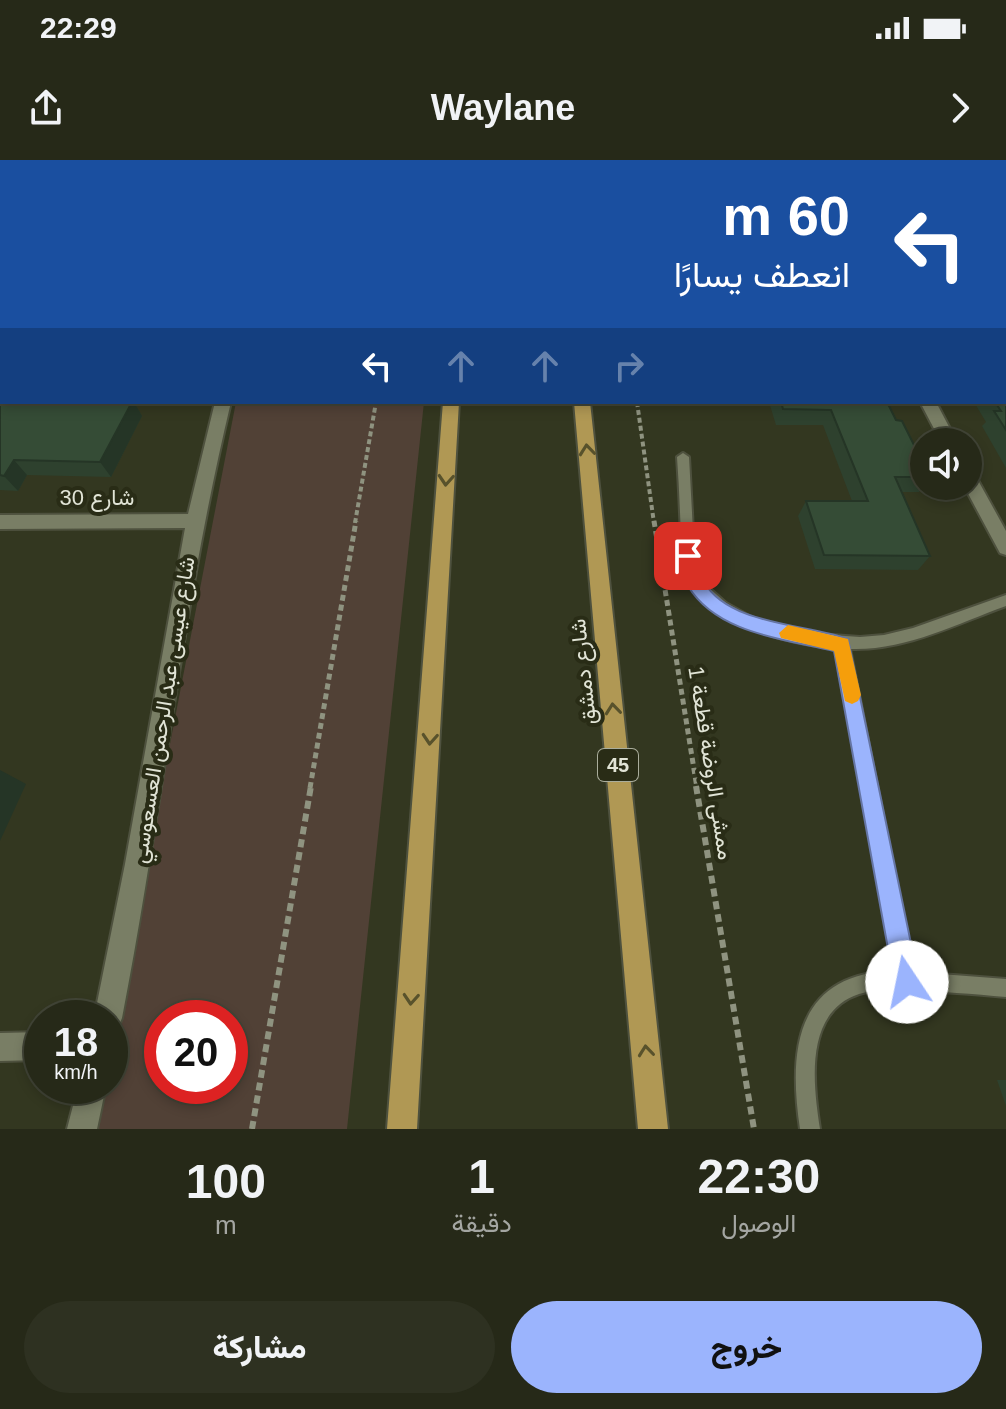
<!DOCTYPE html>
<html lang="ar">
<meta charset="utf-8">
<style>
body{margin:0;font-family:Arial,Vazirmatn,sans-serif;background:#2e3121;color:#f1f3f6;direction:rtl;height:100vh;display:flex;flex-direction:column;font-size:30px;white-space:nowrap}
*{box-sizing:border-box;margin:0}
p{font-size:26px;color:#a4a6a2}
.icon{flex:none;width:44px;height:44px;fill:none;stroke:currentColor;stroke-width:2;stroke-linecap:round;stroke-linejoin:round}
.map{position:relative;height:969px;overflow:hidden;direction:ltr}
.panel{display:flex;flex-direction:column;background:#262918;flex:1}
.panel>*{flex:none}
.banner{position:absolute;left:0px;top:0px;width:1006px;height:244px;box-shadow:0 4px 12px #0003,0 0 0 2px #424537;direction:rtl;background:#1a4fa0;color:#fff;overflow:hidden}
.tools{position:absolute;left:910px;top:268px;display:grid;gap:16px}
.tools a{display:grid;place-items:center;width:72px;height:72px;border-radius:50%;background:#262918;box-shadow:0 4px 12px #0003,0 0 0 2px #424537;font-size:40px}
.speed{position:absolute;left:24px;top:840px;display:flex;gap:16px;font-size:40px;font-weight:700;text-align:center}
.speed>*{display:grid;place-content:center;width:104px;height:104px;border-radius:50%;background:#262918;box-shadow:0 4px 12px #0003,0 0 0 2px #424537;line-height:1}
.speed small{font-size:20px;font-weight:400}
.speed .limit{border:12px solid #d22;background:#fff;color:#111}
.pin{position:absolute;display:grid;place-items:center;width:68px;height:68px;color:#fff;margin:-34px;border-radius:16px;box-shadow:0 4px 12px #0006}
.me{position:absolute;width:88px;margin:-44px;rotate:349deg;stroke-linejoin:round;filter:drop-shadow(0 0 6px #0008)}
.turn{display:flex;align-items:center;gap:28px;height:168px;padding:0 24px;font-size:36px}
.turn .icon{width:104px;height:104px;stroke-width:2.5}
.turn b{display:block;font-size:56px;line-height:68px}
.lanes{display:flex;align-items:center;height:76px;padding:0 24px;background:#0003;justify-content:center;gap:40px;direction:ltr}
.lanes .off{opacity:.35}
.eta{display:flex;justify-content:space-evenly;align-items:center;height:136px;text-align:center}
.eta b{font-size:48px;font-weight:800;line-height:56px}
.cta{display:flex;gap:16px;margin-top:auto;padding:16px 24px}
.cta a{flex:1;height:92px;border-radius:48px;background:#9bb4fd;color:#111;font-size:32px;font-weight:800;line-height:92px;text-align:center}
.cta a+a{background:#2e3121;color:#f1f3f6}
.status{display:flex;justify-content:space-between;align-items:center;height:56px;padding:0 40px;background:#262918;direction:ltr}
.status svg{height:22px;fill:currentColor}
header{display:flex;justify-content:space-between;align-items:center;height:104px;padding:0 24px;background:#262918;font-size:36px;font-weight:800}
.map>svg:first-child{display:block}
.green{fill:#514136;fill-rule:evenodd}
.lines{fill:none;stroke-linecap:round;stroke-linejoin:round}
.lane-casing{stroke:#4e513e;stroke-width:4}
.street-casing{stroke:#4e513e;stroke-width:4}
.secondary-casing{stroke:#4e513e;stroke-width:4}
.primary-casing{stroke:#4e513e;stroke-width:4}
.path-far2{stroke:#8f9380;stroke-width:4;stroke-dasharray:5 3;stroke-linecap:butt}
.path-far1{stroke:#8f9380;stroke-width:5;stroke-dasharray:6 4;stroke-linecap:butt}
.path{stroke:#8f9380;stroke-width:6;stroke-dasharray:8 5;stroke-linecap:butt}
.lane{fill:#797e65;fill-rule:evenodd}
.street{fill:#797e65;fill-rule:evenodd}
.secondary{fill:#797e65;fill-rule:evenodd}
.primary{fill:#b09854;fill-rule:evenodd}
.wall{fill:#2e412e}
.shaded-wall{fill:#253526}
.building{fill:#354c36;stroke:#253526;stroke-width:2}
.oneway{stroke:#58522c}
.route{fill:#9bb4fd;stroke:#6575a4;stroke-width:2}
.slow{fill:#f59e0b}
.labels{text-anchor:middle;dominant-baseline:central;stroke-width:8;stroke-linejoin:round;paint-order:stroke}
.shield{fill:#292c16;stroke:#aaad9c;stroke-width:2}
.shield-label{font-size:20px;font-weight:bold;fill:#e1e4d6}
.street-label{font-size:22px;fill:#e1e4d6;stroke:#292c16}
</style>
<div class="status"><b>22:29</b><svg viewBox="0 0 49 12"><path d="M0 12V9h3v3zM5 12V6h3v6zM10 12V3h3v9zM15 12V0h3v12zM26 1h20v11H26zM47 4h2v5h-2z"/></svg></div>
<header><svg class="icon" aria-label="forward" viewBox="0 0 24 24"><path d="M9 5l7 7-7 7"/></svg>Waylane<svg class="icon" aria-label="share" viewBox="0 0 24 24"><path d="M12 15V3M7 8l5-5 5 5M5 13v7h14v-7"/></svg></header>
<div class="map">
<svg width="1006" height="969" viewBox="0 0 1006 969">
<rect width="100%" height="100%" fill="#333720"/>
<!-- green -->
<path class="green" d="M236,242H424L347,969H96L104,926H110V895ZM162,858H230V926H162Z"/>
<g class="lines">
<defs>
<path id="lane" d="M683,293L689,297L695,408L707,426L726,443L751,457L803,473L860,477L884,475L913,468L1006,435V446C956,464 905,491 850,489L914,812L1006,819V837C973,834 940,831 908,831C892,831 875,829 859,834C804,852 813,924 820,969H800C788,889 796,812 896,811L836,488C789,485 697,461 683,409C680,400 682,387 681,378C680,351 679,324 677,297Z"/>
<path id="street" d="M1004,25H1006V32H1004Z
M1004,97H1006V105H1004Z
M0,150H2V158H0Z
M215,242H231C182,445 162,653 122,858L118,868L110,871V858H94L125,704L185,368L0,369V355L188,354Z
M920,242H936L957,282H941Z
M968,311L974,313L1006,371V395L1000,393L964,326H968Z
M42,872V900L0,901V873Z
M78,926H106L97,969H67Z"/>
<path id="secondary" d="M364,0H374L375,2H365Z
M755,0H765L766,2H756Z
M0,15H2V22H0Z
M1004,15H1006V21H1004Z"/>
<path id="primary" d="M460,0H470V2H460Z
M550,0H560V2H550Z
M443,242H459L417,969H387Z
M574,242H590L668,969H638Z"/>
</defs>
<!-- lane casing -->
<use href="#lane" class="lane-casing"/>
<!-- street casing -->
<use href="#street" class="street-casing"/>
<!-- secondary casing -->
<use href="#secondary" class="secondary-casing"/>
<!-- primary casing -->
<use href="#primary" class="primary-casing"/>
<!-- path-far2 -->
<path class="path-far2" d="M637,242L654,363
M355,363L376,242"/>
<!-- path-far1 -->
<path class="path-far1" d="M654,361L697,628
M310,628L356,361"/>
<!-- path -->
<path class="path" d="M696,626L754,969
M252,969L311,626"/>
<!-- lane -->
<use href="#lane" class="lane"/>
<!-- street -->
<use href="#street" class="street"/>
<!-- secondary -->
<use href="#secondary" class="secondary"/>
<!-- primary -->
<use href="#primary" class="primary"/>
</g>
<!-- wall -->
<path class="wall" d="M0,31H2V132H0Z
M1004,54L1006,57L1005,82H1004Z
M1006,151V308L982,266L986,262L974,242H1004Z
M0,177L2,242H134L142,256L111,317L27,315L18,331L0,330Z
M769,242H887L896,260L924,305V325L919,332H902L930,396L918,410L815,409L798,356L806,341H852L823,265H776Z
M997,920H1006V946Z"/>
<!-- shaded-wall -->
<path class="shaded-wall" d="M118,242H134L142,256L111,317L100,302Z
M14,300L27,315L18,331L4,316Z
M0,610L26,624L0,681Z"/>
<!-- building -->
<path class="building" d="M0,31H2V117H0Z
M1004,54L1006,57V66L1004,67Z
M1004,151H1006V270L994,251H1001L995,242H1004Z
M0,177H2V242H132L100,302L14,300L4,316L0,315Z
M781,242H887L896,260L902,261L924,305V317H895L930,396L824,395L806,341H868L831,250L783,249Z"/>
<!-- one-way arrows -->
<defs><path id="oneway-chevron" d="M-2-3.5L2.5 0L-2 3.5" fill="none" stroke-width="1.6" stroke-linecap="round" stroke-linejoin="round" transform="scale(2)"/></defs>
<g class="oneway">
<use href="#oneway-chevron" transform="translate(587 290) rotate(-96)"/>
<use href="#oneway-chevron" transform="translate(446 320) rotate(94)"/>
<use href="#oneway-chevron" transform="translate(613 549) rotate(-96)"/>
<use href="#oneway-chevron" transform="translate(430 579) rotate(94)"/>
<use href="#oneway-chevron" transform="translate(411 839) rotate(94)"/>
<use href="#oneway-chevron" transform="translate(646 891) rotate(-96)"/>
</g>
<!-- route -->
<path class="route" d="M688,390L694,392C698,401 699,413 704,422C729,465 806,464 848,479L919,822L915,830L907,834L898,830L894,822L834,491C785,479 717,474 688,426C683,418 682,406 679,396Z"/>
<!-- slow -->
<path class="slow" d="M788,465L848,479L861,535L858,541L852,544L845,541L834,491L781,478L779,473Z"/>
<g class="labels">
<!-- shield labels -->
<rect class="shield" x="598" y="589" width="40" height="32" rx="6"/>
<g class="shield-label">
<text x="618" y="605">45</text>
</g>
<!-- street labels -->
<g class="street-label">
<text x="97" y="337">شارع 30</text>
<text transform="translate(583 512) rotate(-96)">شارع دمشق</text>
<text transform="translate(163 550) rotate(-81)">شارع عيسى عبد الرحمن العسعوسي</text>
<text transform="translate(711 603) rotate(81)">ممشى الروضة قطعة 1</text>
</g>
</g>
</svg>
<div class="tools">
<a><svg class="icon" aria-label="sound" viewBox="0 0 24 24"><path d="M4 9h4l5-4v14l-5-4H4zM17 9q2 3 0 6"/></svg></a>
</div>
<div class="speed"><div>18<small>km/h</small></div><div class="limit">20</div></div>
<div class="pin" style="left:688px;top:396px;background:#d93025"><svg class="icon" aria-label="arrive" viewBox="0 0 24 24"><path d="M6 21V4h12l-3 4 3 4H6"/></svg></div>
<svg class="me" style="left:907px;top:822px" viewBox="-20 -20 40 40"><circle r="19" fill="#fff"/><path d="M0-13L10 11 0 6-10 11z" fill="#9bb4fd"/></svg>
<div class="banner">
<div class="turn"><svg class="icon" aria-label="left" viewBox="0 0 24 24"><path d="M17 20v-9H6M10 6l-5 5 5 5"/></svg><div><b>60 m</b>انعطف يسارًا</div></div>
<div class="lanes"><svg class="icon" aria-label="left" viewBox="0 0 24 24"><path d="M17 20v-9H6M10 6l-5 5 5 5"/></svg><svg class="icon off" aria-label="ahead" viewBox="0 0 24 24"><path d="M12 20V5M6 11l6-6 6 6"/></svg><svg class="icon off" aria-label="ahead" viewBox="0 0 24 24"><path d="M12 20V5M6 11l6-6 6 6"/></svg><svg class="icon off" aria-label="right" viewBox="0 0 24 24"><path d="M7 20v-9h11M14 6l5 5-5 5"/></svg></div>
</div>
</div>
<section class="panel">
<div class="eta">
<div><b>22:30</b><p>الوصول</p></div>
<div><b>1</b><p>دقيقة</p></div>
<div><b>100</b><p>m</p></div>
</div>
<div class="cta"><a>خروج</a><a>مشاركة</a></div>
</section>
